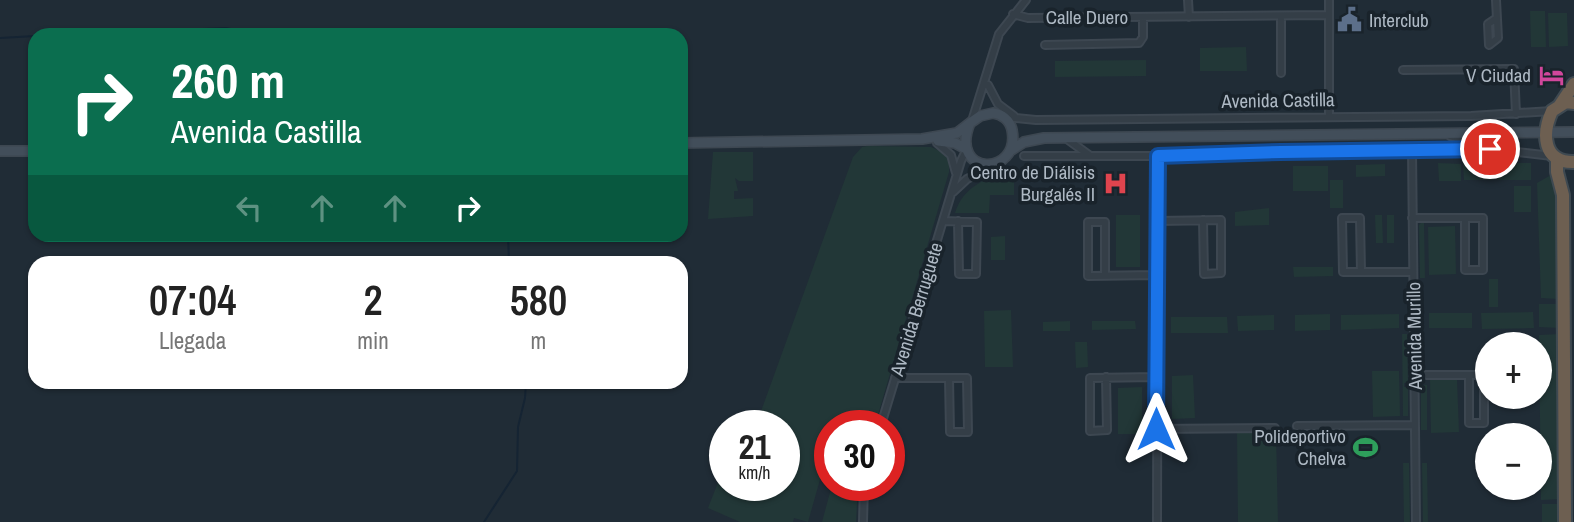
<!DOCTYPE html>
<html lang="es">
<meta charset="utf-8">
<style>
body{margin:0;font-family:"Archivo Narrow",sans-serif;background:#f6f6f6;color:#222;height:100vh;display:flex;flex-direction:column;font-size:26px;white-space:nowrap}
*{box-sizing:border-box;margin:0}
p{font-size:23px;color:#767676}
.icon{flex:none;width:38px;height:38px;fill:none;stroke:currentColor;stroke-width:2;stroke-linecap:round;stroke-linejoin:round}
.map{position:relative;flex:1;overflow:hidden}
.drawer{position:absolute;left:28px;top:256px;width:660px;height:133px;display:flex;flex-direction:column;background:#fff;border-radius:21px;box-shadow:0 2px 5px #0004}
.drawer>*{flex:none}
.guide{position:absolute;left:28px;top:28px;width:660px;height:214px;border-radius:21px;box-shadow:0 2px 5px #0004;background:#0b6e4f;color:#fff;overflow:hidden}
.buttons{position:absolute;left:1475px;top:332px;display:grid;gap:14px}
.buttons a{display:grid;place-items:center;width:77px;height:77px;border-radius:50%;background:#fff;box-shadow:0 2px 5px #0004;font-size:35px}
.speed{position:absolute;left:709px;top:410px;display:flex;gap:14px;font-size:35px;font-weight:700;text-align:center}
.speed>*{display:grid;place-content:center;width:91px;height:91px;border-radius:50%;background:#fff;box-shadow:0 2px 5px #0004;line-height:1}
.speed small{font-size:18px;font-weight:400}
.speed .limit{border:10px solid #d22;background:#fff;color:#111}
.pin{position:absolute;display:grid;place-items:center;width:60px;height:60px;color:#fff;margin:-30px;border:4px solid #fff;border-radius:50%;box-shadow:0 2px 7px #0007}
.me{position:absolute;width:77px;margin:-38px;rotate:0deg;stroke-linejoin:round;filter:drop-shadow(0 0 5px #0008)}
.turn{display:flex;align-items:center;gap:24px;height:147px;padding:0 28px;font-size:32px}
.turn .icon{width:91px;height:91px;stroke-width:2.5}
.turn b{display:block;font-size:49px;line-height:60px}
.lanes{display:flex;align-items:center;height:66px;padding:0 28px;background:#0003;justify-content:center;gap:35px;direction:ltr}
.lanes .off{opacity:.35}
.eta{display:flex;justify-content:space-evenly;align-items:center;height:119px;text-align:center}
.eta b{font-size:42px;font-weight:600;line-height:49px}
.map>svg:first-child{display:block}
.green{fill:#223737}
.lines{fill:none;stroke-linecap:round;stroke-linejoin:round}
.stream{stroke:#152433;stroke-width:2}
.street-casing{stroke:#3d4751;stroke-width:10}
.secondary-casing{stroke:#3d4751;stroke-width:12}
.highway-casing{stroke:#3e4951;stroke-width:16}
.street{stroke:#343e47;stroke-width:6}
.secondary{stroke:#424e5a;stroke-width:9}
.highway{stroke:#6d5f51;stroke-width:12}
.route-casing{stroke:#114b97;stroke-width:18}
.route{stroke:#1a73e8;stroke-width:12}
.labels{text-anchor:middle;dominant-baseline:central;stroke-width:7;stroke-linejoin:round;paint-order:stroke}
.street-label{font-size:19px;fill:#aeb9c4;stroke:#19232b}
.poi-label{font-size:19px;fill:#aeb9c4;stroke:#19232b;text-anchor:end}
</style>
<div class="map">
<svg width="1574" height="522" viewBox="0 0 1574 522">
<rect width="100%" height="100%" fill="#202c36"/>
<!-- green -->
<path class="green" d="M1530,11H1545L1546,47H1531Z
M1548,13H1567L1568,46L1549,47Z
M1246,47L1247,71H1200V48Z
M1146,60V76L1055,77V61Z
M868,146L931,147L944,153L949,160V172L875,425H830L829,455H827L808,522L794,518L793,522H740L708,508L724,467V485H784V425H756L853,157L862,147Z
M713,152H753V181H739L735,178L738,191H734V199L753,198V216L708,219Z
M1438,163L1461,164V181H1439Z
M1463,163H1494V180H1464Z
M1496,163H1531V180H1497Z
M1385,164V176L1356,177V165Z
M1293,166H1328V191H1293Z
M1014,169V195H990L989,213H955C963,186 988,177 1014,169Z
M1551,175L1558,192L1559,299L1541,298L1537,183Z
M1330,180H1343V208H1330Z
M1514,186H1531V212H1514Z
M1269,208V225L1235,226V212Z
M1116,215H1140V267H1116Z
M1375,215H1382L1383,243H1376Z
M1387,215H1394V243H1387Z
M1421,223H1424L1425,278H1420L1419,225Z
M1455,226L1456,274L1429,275L1428,227Z
M1005,236V260H991V237Z
M1293,267H1333V276L1294,277Z
M1489,279H1498V307H1489Z
M1539,304H1559V328L1539,327Z
M1011,310L1013,367H985L984,311Z
M1533,312L1534,328L1482,329L1481,313Z
M1429,313H1472V328H1429Z
M1330,314V330L1295,331V315Z
M1399,314V328L1341,330V315Z
M1274,315V330L1238,331L1237,316Z
M1171,317H1227L1228,333H1171Z
M1070,321V331H1043V322Z
M1092,321H1135L1136,329L1092,330Z
M1402,334H1407L1408,383H1404V387H1408V416H1403Z
M1560,334L1562,499L1541,500L1539,335Z
M1075,342H1087L1088,367L1076,368Z
M1372,371H1399L1400,416L1373,417Z
M1193,375L1195,418L1172,419V376Z
M1457,379L1459,432L1431,433L1430,380Z
M1421,385H1427V430H1421Z
M1142,387V434H1118V388Z
M1237,433H1276L1278,522H1238Z
M1403,463H1409L1410,522H1404Z
M1422,463H1427L1428,522H1423Z
M832,485H858L856,522H822Z
M1542,504H1560L1558,522H1542Z"/>
<g class="lines">
<!-- stream -->
<path class="stream" d="M67,35L226,28L257,35
M0,38L35,36
M508,234L509,262
M484,522L517,471L518,427L525,398L526,382"/>
<defs>
<path id="street" d="M1188,0L1189,17
M1329,0V117
M1496,0L1498,38L1489,45L1488,24L1497,18
M1013,14L1028,18L1329,15
M1281,16V73
M1045,45L1139,43L1143,37V17
M1403,70L1514,69L1516,114
M988,85L998,104L1014,116
M1005,117L1036,120L1471,116L1552,111
M972,121L999,34L1026,0
M1450,136L1483,147
M1067,139L1089,155
M937,143L951,155L956,173
M1412,150L1416,522
M1024,156H1158L1281,152L1490,149L1552,156
M953,192L967,179L994,165
M1412,218H1483V270H1465V218
M943,221L977,222L976,274H959L958,221
M1158,221L1221,220V273L1204,274L1203,220
M1361,272L1360,218H1342L1343,272H1413
M1105,275V222H1088V276L1157,275
M1414,375H1484V423H1469V375
M1106,377L1107,430L1090,431V378L1156,377
M895,378H967L968,432H950L949,378
M881,425L961,161L966,151
M1297,426L1415,425
M1156,429L1275,428
M863,522L864,485
M1157,522L1158,156"/>
<path id="secondary" d="M993,113C1002,114 1010,120 1012,130C1021,177 948,177 970,123L980,116Z
M938,141L955,143L966,149
M681,143L922,139L957,133L970,123
M0,151H35
M1010,151L1024,142L1044,138L1574,132"/>
<path id="highway" d="M1574,103L1566,102L1552,111C1542,133 1542,163 1574,162
M1560,105L1574,84
M1557,160V172L1563,195L1565,522"/>
</defs>
<!-- street casing -->
<use href="#street" class="street-casing"/>
<!-- secondary casing -->
<use href="#secondary" class="secondary-casing"/>
<!-- highway casing -->
<use href="#highway" class="highway-casing"/>
<!-- street -->
<use href="#street" class="street"/>
<!-- secondary -->
<use href="#secondary" class="secondary"/>
<!-- highway -->
<use href="#highway" class="highway"/>
</g>
<g class="lines">
<defs>
<path id="route" d="M1156,429L1158,156L1281,152L1490,149"/>
</defs>
<!-- route casing -->
<use href="#route" class="route-casing"/>
<!-- route -->
<use href="#route" class="route"/>
</g>
<!-- icons -->
<defs>
<symbol id="civic-bare" viewBox="-9 -9 18 18"><path d="M-.6-6.5H3V-4.5H.6V-3L4-1V1h2V6H-6V1h2V-1L-.6-3ZM-1.2 2.5V6h2.4V2.5Z" fill="#5c6f8a" stroke="#19232b" stroke-width="2.5" paint-order="stroke"/></symbol>
<symbol id="hotel-bare" viewBox="-9 -9 18 18"><path d="M-6-4.5h1.5V1H6V5H4.5V3h-9V5H-6ZM-4 0a1.8 1.8 0 1 1 3.6 0ZM.5 0V-2.5h3Q6-2.5 6 0Z" fill="#d1479c" stroke="#19232b" stroke-width="2.5" paint-order="stroke"/></symbol>
<symbol id="hospital-bare" viewBox="-9 -9 18 18"><path d="M-5-5h3v3.5h4V-5h3V5h-3V1.5h-4V5h-3Z" fill="#e0444e" stroke="#19232b" stroke-width="2.5" paint-order="stroke"/></symbol>
<symbol id="stadium-bare" viewBox="-9 -9 18 18"><path d="M0-5a6.5 5 0 1 0 0 10a6.5 5 0 1 0 0-10ZM-3.5-1.8h7v3.6h-7Z" fill="#2e9e5b" stroke="#19232b" stroke-width="2.5" paint-order="stroke"/></symbol>
</defs>
<g fill-rule="evenodd">
<use href="#civic-bare" x="1332" y="2" width="35" height="35"/>
<use href="#hotel-bare" x="1534" y="58" width="35" height="35"/>
<use href="#hospital-bare" x="1098" y="166" width="35" height="35"/>
<use href="#stadium-bare" x="1348" y="430" width="35" height="35"/>
</g>
<g class="labels">
<!-- street labels -->
<g class="street-label">
<text x="1087" y="17">Calle Duero</text>
<text transform="translate(1278 100) rotate(-1)">Avenida Castilla</text>
<text transform="translate(916 309) rotate(-73)">Avenida Berruguete</text>
<text transform="translate(1414 336) rotate(-91)">Avenida Murillo</text>
</g>
<!-- poi labels -->
<g class="poi-label">
<text x="1369" y="20" text-anchor="start">Interclub</text>
<text x="1531" y="75">V Ciudad</text>
<text x="1095" y="172">Centro de Diálisis<tspan x="1095" dy="22">Burgalés II</tspan></text>
<text x="1346" y="436">Polideportivo<tspan x="1346" dy="22">Chelva</tspan></text>
</g>
</g>
</svg>
<div class="buttons">
<a>+</a>
<a>−</a>
</div>
<div class="speed"><div>21<small>km/h</small></div><div class="limit">30</div></div>
<div class="pin" style="left:1490px;top:149px;background:#d93025"><svg class="icon" aria-label="arrive" viewBox="0 0 24 24"><path d="M6 21V4h12l-3 4 3 4H6"/></svg></div>
<svg class="me" style="left:1156px;top:429px" viewBox="-20 -20 40 40"><path d="M0-17L14 15 0 8-14 15z" fill="#1a73e8" stroke="#fff" stroke-width="4"/></svg>
<div class="guide">
<div class="turn"><svg class="icon" aria-label="right" viewBox="0 0 24 24"><path d="M7 20v-9h11M14 6l5 5-5 5"/></svg><div><b>260 m</b>Avenida Castilla</div></div>
<div class="lanes"><svg class="icon off" aria-label="left" viewBox="0 0 24 24"><path d="M17 20v-9H6M10 6l-5 5 5 5"/></svg><svg class="icon off" aria-label="ahead" viewBox="0 0 24 24"><path d="M12 20V5M6 11l6-6 6 6"/></svg><svg class="icon off" aria-label="ahead" viewBox="0 0 24 24"><path d="M12 20V5M6 11l6-6 6 6"/></svg><svg class="icon" aria-label="right" viewBox="0 0 24 24"><path d="M7 20v-9h11M14 6l5 5-5 5"/></svg></div>
</div>
<section class="drawer">
<div class="eta">
<div><b>07:04</b><p>Llegada</p></div>
<div><b>2</b><p>min</p></div>
<div><b>580</b><p>m</p></div>
</div>
</section>
</div>
